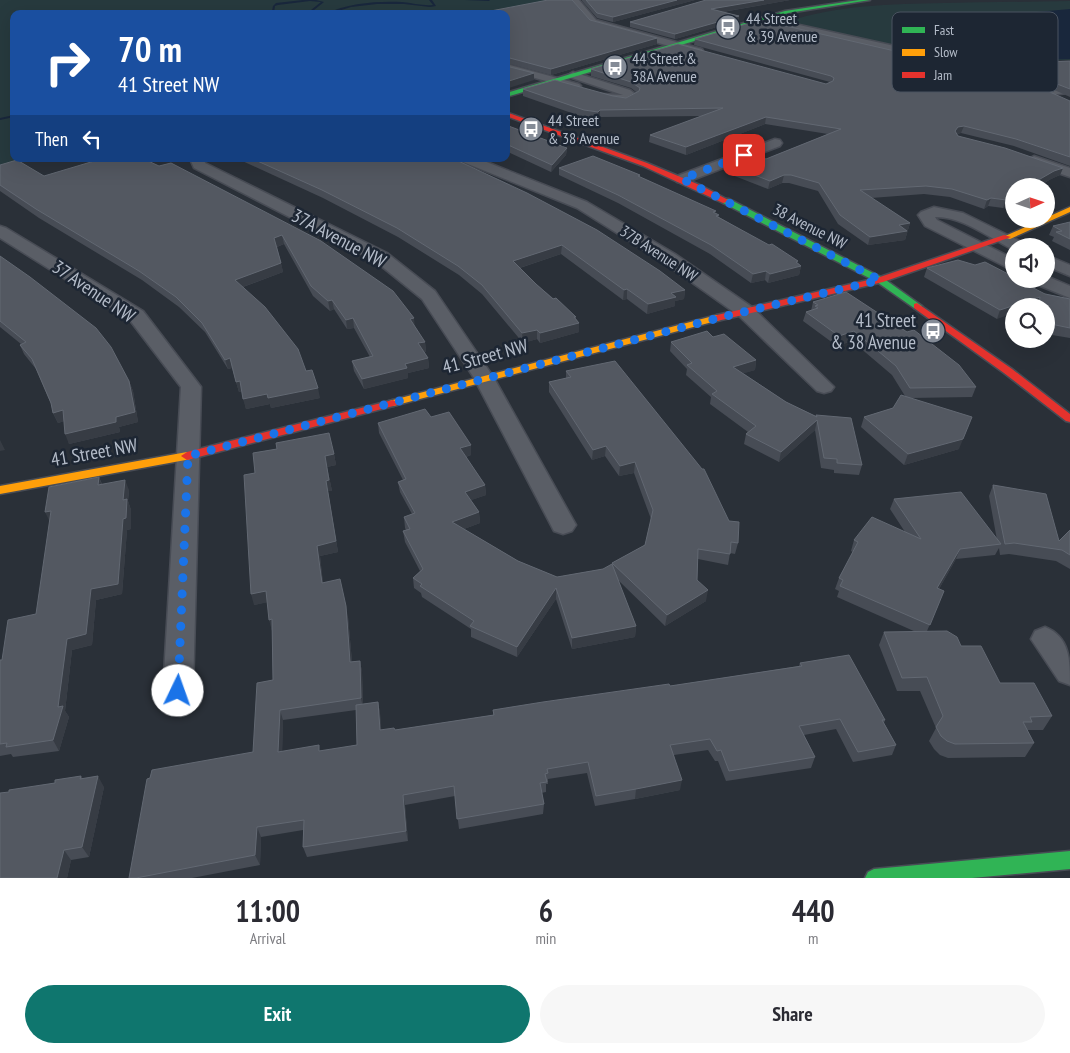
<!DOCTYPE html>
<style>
body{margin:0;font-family:"PT Sans Narrow",sans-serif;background:#f7f7f7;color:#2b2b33;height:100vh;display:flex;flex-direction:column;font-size:19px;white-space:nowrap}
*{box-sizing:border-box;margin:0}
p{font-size:16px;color:#7c7c81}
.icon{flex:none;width:28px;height:28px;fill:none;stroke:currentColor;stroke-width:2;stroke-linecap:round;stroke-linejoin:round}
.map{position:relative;height:878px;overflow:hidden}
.drawer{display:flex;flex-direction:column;background:#fff;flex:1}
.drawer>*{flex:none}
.banner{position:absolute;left:10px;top:10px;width:500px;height:152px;border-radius:10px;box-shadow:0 5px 20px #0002;background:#1a4fa0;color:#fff;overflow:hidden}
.needle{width:32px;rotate:87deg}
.buttons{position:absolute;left:1005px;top:178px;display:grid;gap:10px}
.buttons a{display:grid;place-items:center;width:50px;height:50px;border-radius:50%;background:#fff;box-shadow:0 5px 20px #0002;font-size:25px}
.pin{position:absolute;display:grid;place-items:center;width:42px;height:42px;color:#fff;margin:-21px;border-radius:10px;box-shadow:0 2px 8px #0006}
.me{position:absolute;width:55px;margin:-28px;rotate:3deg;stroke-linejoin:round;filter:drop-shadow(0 0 4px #0008)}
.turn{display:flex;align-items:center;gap:18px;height:105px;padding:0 25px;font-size:22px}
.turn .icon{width:65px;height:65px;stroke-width:2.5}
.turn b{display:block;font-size:35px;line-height:42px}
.then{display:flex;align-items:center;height:48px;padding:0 25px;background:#0003;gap:10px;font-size:19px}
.eta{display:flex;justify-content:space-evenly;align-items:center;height:85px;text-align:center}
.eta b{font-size:30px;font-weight:700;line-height:35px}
.cta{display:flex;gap:10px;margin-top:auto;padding:10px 25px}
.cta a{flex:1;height:58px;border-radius:30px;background:#0f766e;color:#fff;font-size:20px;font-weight:700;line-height:58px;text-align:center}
.cta a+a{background:#f7f7f7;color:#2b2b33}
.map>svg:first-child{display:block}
.green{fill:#273a3e}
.water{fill:#19273c}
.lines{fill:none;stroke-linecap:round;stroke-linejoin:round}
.stream{fill:#19273c;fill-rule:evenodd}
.street-casing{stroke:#484c55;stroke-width:3}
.fast-casing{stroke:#484c55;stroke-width:3}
.slow-casing{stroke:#484c55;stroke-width:3}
.jam-casing{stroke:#484c55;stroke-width:3}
.street{fill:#5a5e66;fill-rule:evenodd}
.fast{fill:#30b455;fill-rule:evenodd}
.slow{fill:#ff9f0a;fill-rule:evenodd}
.jam{fill:#e5322d;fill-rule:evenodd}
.wall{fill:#474c55;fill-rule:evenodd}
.shaded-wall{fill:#373c44}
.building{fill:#535861;stroke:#626872}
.route{stroke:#1a73e8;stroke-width:9;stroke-dasharray:0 16.2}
.labels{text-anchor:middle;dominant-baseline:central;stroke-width:5;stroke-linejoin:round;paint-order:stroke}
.far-poi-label{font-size:16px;fill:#b4bcc9;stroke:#1d2633;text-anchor:start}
.far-street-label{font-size:16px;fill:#b4bcc9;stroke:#1d2633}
.street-label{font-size:19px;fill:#b4bcc9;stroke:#1d2633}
.poi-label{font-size:19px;fill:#b4bcc9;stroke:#1d2633;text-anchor:end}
.key{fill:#1d2633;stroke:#4a5360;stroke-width:1}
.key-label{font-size:14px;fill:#b4bcc9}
</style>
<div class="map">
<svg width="1070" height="878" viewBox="0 0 1070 878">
<rect width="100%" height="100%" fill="#2a3038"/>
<!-- green -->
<path class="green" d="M0,0H564L499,14H14V159H81L18,161L0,165Z
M1070,1V60L1008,61L991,70L786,22C838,5 890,4 944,3C986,2 1028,2 1070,1Z"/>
<!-- water -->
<path class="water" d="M1070,9V59C1029,60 986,62 947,47C930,41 913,31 897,23L893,18L925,13H1026Z"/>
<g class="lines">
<!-- stream -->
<path class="stream" d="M303,0H316L324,2L309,14H306L321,2L310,1L278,5L275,6L274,13L270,14H242L269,12L272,11L273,6L276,3Z
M429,0H432L436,6L430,7L404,4H377L351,7L329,14H325C349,3 376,1 402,2C412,3 423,6 433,5Z
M465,0H490L489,1Z
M14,115V117L0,120V118Z"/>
<defs>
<path id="street" d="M570,0H579L596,20L702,49L703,51L698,54L590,24Z
M763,17L890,45L994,72L995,74L990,77L889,51L760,22L758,20Z
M506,64L579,84L581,86L575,89L506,70Z
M573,72L630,90L638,96C628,105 613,101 601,98L599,96L601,94L623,95L569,77L568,75Z
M1070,87V93L1045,95L1039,92L1045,89Z
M775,139L780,140L782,143L780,146L687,182H677L675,179L677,176Z
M1034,156L1070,168V177L1029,163L1027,160Z
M190,159H204L205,163L387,253L435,291L494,378L576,525L572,531L563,534L554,531L474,378L422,299L375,261L194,168Z
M461,159H479L587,202L675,254L752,307L834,387L831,391L824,393L817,391L738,315L663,262L577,208L463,162Z
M934,207L963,213L1024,243L1026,246H1014V250L1012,249C989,238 962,216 935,217L937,220L1014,259V271L925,226L918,215L921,212Z
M0,226L6,228L143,311L201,387L193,691L189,700L178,704L167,700L163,691L181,387L129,319L0,238Z
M1046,255L1070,265V276L1046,266Z
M1046,276L1070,286V298L1033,283L1030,279H1046Z
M1045,627C1070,637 1070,660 1070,685L1059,681L1031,639L1035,631Z"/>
<path id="fast" d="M859,0H870L788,13L506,97V93L785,11Z
M723,199H729L883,278L922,306L920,308H914L877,282L723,203Z
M1070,851V869L972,878H865L868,872L874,869Z"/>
<path id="slow" d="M1070,207V212L1010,239L1003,237Z
M717,315L722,318L720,320L397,405L393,406L388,403L389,401Z
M187,452L191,453L193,456L191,459L0,494V486Z"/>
<path id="jam" d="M506,112L647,163L702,186L730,201L723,203L643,166L506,116Z
M1004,235L1011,237L883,282L717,321L712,318L717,315L877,278Z
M917,303L1012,369L1070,414V422L1066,421L1004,373L914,308V304Z
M393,400L398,403L397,405L187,460L181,456L187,452Z"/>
</defs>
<!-- street casing -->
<use href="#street" class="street-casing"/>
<!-- fast casing -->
<use href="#fast" class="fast-casing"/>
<!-- slow casing -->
<use href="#slow" class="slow-casing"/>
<!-- jam casing -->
<use href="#jam" class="jam-casing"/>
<!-- street -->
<use href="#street" class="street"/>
<!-- fast -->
<use href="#fast" class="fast"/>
<!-- slow -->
<use href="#slow" class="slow"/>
<!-- jam -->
<use href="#jam" class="jam"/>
</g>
<!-- wall -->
<path class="wall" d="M582,0H695L613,22L597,18L582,1Z
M706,0H790L723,12L739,16L738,21L675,39L630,27V22Z
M506,14L590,20L657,38V44L551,75L506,63Z
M695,39L1070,101V166L1014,146L961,133L957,134L958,136L1063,168L1060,175L1051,179L1003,208L988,206L984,209L950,197L924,194L871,198L910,223L905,240L868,245L838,224L818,191L789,183H782L768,189L732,175L734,167L766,159L828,134L765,124L686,155L649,142L650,135L703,116L600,117L598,119L583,117L523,96V89L613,96L626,98L636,92L631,88L591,76V69L826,84L830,82L694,45Z
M1070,61V97L1050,88L995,71L997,64Z
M506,125L567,148L566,155L551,172L506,151Z
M238,159H454L685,290L684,299L675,301V306L647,314L627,299L623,300L561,254L520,268L536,284L576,317V319L579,323V332L540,343L537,339L523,343L482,294L459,275L398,237L323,198Z
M0,165L44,176L159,166L321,241L415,327L425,342L426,352H424L428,358L429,368L408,373V378L364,389L354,371L352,361L370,357L354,328L347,329L334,309L330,311L313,296L284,244L277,247L283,272L243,287L306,371L320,398L271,408L270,404L246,409L242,391L239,392L232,368L228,369L205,332L179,307L142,280L39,218L0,191Z
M559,168L640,175V177L715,213L719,217L798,263L801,266L799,275L768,283L765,280L751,283L710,254L618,203L559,175Z
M1070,222V250L1052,241L1054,237L1049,235L1053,226Z
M0,256L129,381L133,391L138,422L119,427L120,432L69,444L64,421L58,423L53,413L51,404L36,369L24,354L20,345L21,344L0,327Z
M927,268L1070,299V338L1046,334V306H1014L997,319L924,277Z
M813,302L976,387L972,397L910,398L959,449L904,465L861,427L864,417L893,408L905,396L892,375L852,341L837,346L803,321L806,312L811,311Z
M713,337L756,360L755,370L743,373L786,402L816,416V415L862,465L859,475L834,473V470L821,468L815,430L779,462L744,444L746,434L748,432L710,404L711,397L686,375L687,369L670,351L671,342Z
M566,371L738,543L735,554L730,553L728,565L698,559L697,580L706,601L665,626L618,580L636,626L635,637L572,649L556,599L517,657L471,637V629L422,597L421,593L414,588L413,578L420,571L405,542L403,531L406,530L405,528L404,517L412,514L400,492L398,482L403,480L379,433L378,423L431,417L471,455L466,457L485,485L486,495L471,500L479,512L480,523L464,529L518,561L557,577L603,569L612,566V563L645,545L651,519L634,473L619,476L605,456L592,460L549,392V382L566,379Z
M334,454L336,465L327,467L332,491H328L338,552L320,556L323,583L348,617L352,662L360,661L362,672L363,704L378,702L380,713L381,730H395L493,715V710L670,686L799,666L800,663L885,720L884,723L896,745L892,755L853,762L836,729L804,735L815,757L811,768L726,781L718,761H715L708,750L674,755L680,790L635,799L595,806L587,773L548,779V784H546V792L541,793L544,804L543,814L459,829L455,796L405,805L408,841L307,857L303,847V830L261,837L260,865L192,878H129L253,752L273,680L272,631L267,602L254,605L255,473ZM356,710L357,745L321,751H282L283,720Z
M99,477L102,484L129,490L128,501L131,510V529L127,530L122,594L96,600L92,645L72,650L65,711L69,717L59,751L13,757L11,754L0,756V660H2L36,614Z
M993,485L1059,541L1070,530V569L1056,561L1009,554L1000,555L999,548L995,555L956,559L939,589L944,591L927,631L961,646L1000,683L1052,716L1043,730H1027L1034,743L1025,757L948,758L940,755L934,749L929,741L936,728L920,691H897L879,645L884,632H916L837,597L839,591L835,589L839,578L853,552L851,551L854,540L905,532L890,509L894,499L997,540L989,496Z
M81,776L83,779L104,787L89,857L71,860L67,878H0L9,792L55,783Z"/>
<!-- shaded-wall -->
<path class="shaded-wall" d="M677,0H695L613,22V17Z
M764,0H790L711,14V9Z
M739,16L738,21L675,39V34Z
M657,38V44L551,75V69Z
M534,73V80L506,89V82Z
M600,110V117L598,119V112Z
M766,117L765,124L686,155V147Z
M964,126L961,133L956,134L955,131L958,127Z
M567,148L566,155L551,172L552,165Z
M1063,168L1060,175L1051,179L1038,186H1028L1054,171Z
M784,175L782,183L768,189L770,181Z
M1014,195V201L1003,208L1006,200Z
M991,198L988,206L984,209L987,200Z
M910,223L905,240L868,245L870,237L899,225Z
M282,235L284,244L276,247L274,238Z
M562,245L561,254L513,270V261Z
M798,261L797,267L801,266L799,275L768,283L770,274Z
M281,263L283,272L237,289L235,280Z
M766,271L765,280L751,283L753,274Z
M627,289V299L623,300L624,290Z
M685,290L684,299L675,301V306L647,314L648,304L671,293Z
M1040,297L1036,306H1014V313L997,319L1000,310Z
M332,300L334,309L330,311L328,301Z
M574,317H576V324L579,323V332L540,343V333Z
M353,318L354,328L347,329L346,320Z
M414,318L415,328L410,319Z
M537,330V339L523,343L522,333Z
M854,331L852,341L837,346L839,336Z
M425,342L426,352L419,353L418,343Z
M230,358L232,368L228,369L225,360Z
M428,358L429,368L408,373V378L364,389L362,379L405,364Z
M756,360L755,370L732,377L733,367Z
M129,381L133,391L138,422L119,427L120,432L69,444L65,434L116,417Z
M240,381L243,391L239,392L236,382Z
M318,388L320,398L271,408L270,404L246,409L243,399L267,394Z
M63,410L68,420L58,423L53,413Z
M972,417L959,449L904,465L908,454Z
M817,420L815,430L779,462L781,452Z
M0,440L5,450L0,451Z
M471,445V455L461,458L460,448Z
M606,446L605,456L592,460L593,450Z
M334,454L336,465L327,467L332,491H328L338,552L320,556L324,594L322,583L317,546L326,481L325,456Z
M635,462L634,473L619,476L620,466Z
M99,477L103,488L98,485Z
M125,480L129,490L128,501L131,510V529L127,530L122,594L96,600L92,645L72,650L65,711L69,717L59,751L53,740L58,707L67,639L91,589L123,500Z
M485,485L486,495L466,502L465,492Z
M51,511L50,522L45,512Z
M479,512L480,523L453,533L452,522Z
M960,549L956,559L933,599L937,588Z
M556,588V599L517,657V647Z
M708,590L706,601L665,626L667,615Z
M266,591L269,602L254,605L251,594Z
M346,606L348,617L353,673L350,662Z
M272,619V631L269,620Z
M636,626L635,637L572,649V638Z
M360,661L362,672L363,709L361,698Z
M378,702L380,713L382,740L380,730Z
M280,710L283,720L282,762L278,752Z
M98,776L104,787L89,857L82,847Z
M682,780L680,790L635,799L636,789Z
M403,795L405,805L408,841L406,831Z
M257,827L261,837L260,865L255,855Z
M64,850L71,860L67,878H57Z"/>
<!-- building -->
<path class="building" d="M548,0H572L590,20L657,38L551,69L506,57V14H475Z
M586,0H677L613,17L597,13Z
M706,0H764L711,9L739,16L675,34L630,22Z
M760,20L960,66L977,68L1043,89L1070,101V157L1016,139L964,126L958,127L955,131L958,136L1005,148L1063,168L1054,171L1028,186H1014V195L1006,200L991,198L987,200L952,189L926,186L860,190L910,223L899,225L907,231L870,237L840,215L819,183L791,175H784L770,181L734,167L760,157L766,159L841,129L766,117L686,147L650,135L723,108L600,110L598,112L584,110L523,89L555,80L613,96L626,98L639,91L640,88L631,82L591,69L678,44L826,84L833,81L834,78L831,76L695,39Z
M1070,61V89L1052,82L997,64Z
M506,66L534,73L506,82Z
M506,125L567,148L552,165L506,144Z
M593,156L640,175L638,176L716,211L713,212L719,215L716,216L769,245L772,244L798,261L796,262L801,266L770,274L766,271L753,274L711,245L618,195L559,168Z
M101,159H132L146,160L159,166L171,163L321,241L393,291L414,318L410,319L425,342L418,343L428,358L405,364L407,368L362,379L352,361L373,356L353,318L346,320L332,300L328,301L311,286L282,235L274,238L281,263L235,280L265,307L298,349L306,371L312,370L318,388L268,398L267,394L243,399L240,381L236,382L230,358L225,360L202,323L176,297L139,271L36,209L0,185V165L17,160L44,176Z
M253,159H454L527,193L597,230L660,271L685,290L671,293L676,297L648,304L627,289L624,290L562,245L513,261L536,284L553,299L556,298L576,317H574L579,323L540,333L537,330L522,333L482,285L458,266L397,228L322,190Z
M1070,222V239L1056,232L1062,231L1053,226Z
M0,256L30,277L96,328L111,347L129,381L135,412L116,417V422L65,434L63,410L53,413L51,403L32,359L20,345L26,342L0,321Z
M958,260L975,265L985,262L1014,277V279H1016L1045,294L1070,299V328L1046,323V306H1039L1040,297L1000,310L927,268Z
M846,292L907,332L914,330L959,365L976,387L910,388L896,366L854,331L839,336L806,312L818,308L815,306L818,305L813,302Z
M707,331L713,337L724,334L756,360L733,367L786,402L817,417L816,415L851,418L862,465L837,463V459L824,458L817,420L781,452L746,434L756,426L712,394L717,391L687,365L692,363L671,342Z
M615,361L702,469H704L729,521L739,522L738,543L731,542L730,554L698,549L697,580L708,590L667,615L612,563L645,545L653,510L635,462L620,466L606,446L593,450L549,382L571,377L566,371Z
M901,395L972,417L963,439L908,454L864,417L893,408Z
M425,409L431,417L449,412L471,445L460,448L485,485L465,492L479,512L452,522L518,561L557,577L603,569L612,564L636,626L572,638L556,588L517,647L470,626L474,621L420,586L422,584L413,578L423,569L403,531L410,529L404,517L415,513L398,482L406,479L378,423Z
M329,433L334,454L325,456L329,480L326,481L336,541L317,546L322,583L340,579L346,606L350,662L360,661L361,698L280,710L278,752L319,745V751L357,745L356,705L378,702L380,730L394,728L395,730L494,715L493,710L543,702L669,684L670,686L802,666L800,663L849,655L885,720H882L896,745L858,752L840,719L799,726L815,757L729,771L721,750L717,751L710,739L670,745L682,780L636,789L596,796L588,762L547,769L548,773L545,774L547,782L540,783L544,804L457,819L454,786L403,795L406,831L303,847L304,820L257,827L255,855L136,878H129L147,779L150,778L152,770L253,752L257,683L273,680L272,619L269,620L266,591L251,594L244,475L255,473L253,453L277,449L276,443Z
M99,477L98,485L125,480L123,500L127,499L126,518L123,519L118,584L91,589L86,634L67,639L58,707L63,706L53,740L6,747L7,743L0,744V660H2L8,620L36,614L51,511L45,512L49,487Z
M993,485L1046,494L1059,541L1070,530V555L1062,550L1014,543L1005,544Z
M961,492L1001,544L960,549L937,588L944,591L930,625L840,586L843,580L839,578L858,542L854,540L872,517L921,539L894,499Z
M947,631L957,637L961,646H981L1000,683H1034L1052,716L1030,717L1032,722H1023L1034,743L955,744L947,741L941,736L936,727L943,716L927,677L902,678L884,632Z
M81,776L80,779L98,776L82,847L64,850L57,878H0V793L9,792V790L55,783V780Z"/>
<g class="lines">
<!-- route -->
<path class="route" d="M178,691L188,456L726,316L880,280L682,179L744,155"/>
</g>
<!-- icons -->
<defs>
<symbol id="bus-disc" viewBox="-11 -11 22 22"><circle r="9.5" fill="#848b96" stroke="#1d2633"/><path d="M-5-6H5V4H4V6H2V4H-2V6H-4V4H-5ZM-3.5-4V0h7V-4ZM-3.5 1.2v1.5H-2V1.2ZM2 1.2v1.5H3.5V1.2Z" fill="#fff"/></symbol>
</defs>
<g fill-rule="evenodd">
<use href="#bus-disc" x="714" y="13" width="28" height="28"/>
<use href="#bus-disc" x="601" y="53" width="28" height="28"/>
<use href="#bus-disc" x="517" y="115" width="28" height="28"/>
<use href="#bus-disc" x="919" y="317" width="28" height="28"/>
</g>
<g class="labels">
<!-- far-poi labels -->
<g class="far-poi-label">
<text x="746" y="18">44 Street<tspan x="746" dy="18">&amp; 39 Avenue</tspan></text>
<text x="632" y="58">44 Street &amp;<tspan x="632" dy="18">38A Avenue</tspan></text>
<text x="548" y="120">44 Street<tspan x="548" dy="18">&amp; 38 Avenue</tspan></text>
</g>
<!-- far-street labels -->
<g class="far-street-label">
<text transform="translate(810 226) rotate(27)">38 Avenue NW</text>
<text transform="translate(659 253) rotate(33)">37B Avenue NW</text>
</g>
<!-- street labels -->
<g class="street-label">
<text transform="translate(339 238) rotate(28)">37A Avenue NW</text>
<text transform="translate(94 291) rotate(34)">37 Avenue NW</text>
<text transform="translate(485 356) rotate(-15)">41 Street NW</text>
<text transform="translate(94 452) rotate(-10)">41 Street NW</text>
</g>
<!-- poi labels -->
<g class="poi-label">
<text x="916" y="320">41 Street<tspan x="916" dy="22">&amp; 38 Avenue</tspan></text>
</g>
</g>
<!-- legend -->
<rect x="892" y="12" width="166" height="80" rx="8" class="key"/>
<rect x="902" y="27" width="23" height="6" fill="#30b455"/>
<rect x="902" y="49" width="23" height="7" fill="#ff9f0a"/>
<rect x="902" y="72" width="23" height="6" fill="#e5322d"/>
<g class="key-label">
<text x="934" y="35">Fast</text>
<text x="934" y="57">Slow</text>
<text x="934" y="80">Jam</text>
</g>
</svg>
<div class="buttons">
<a><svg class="needle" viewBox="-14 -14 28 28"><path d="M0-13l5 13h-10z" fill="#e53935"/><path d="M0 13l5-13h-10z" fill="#7c7c81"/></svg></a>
<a><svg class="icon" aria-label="sound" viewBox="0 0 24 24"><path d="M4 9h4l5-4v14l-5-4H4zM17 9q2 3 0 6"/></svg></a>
<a><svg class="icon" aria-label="search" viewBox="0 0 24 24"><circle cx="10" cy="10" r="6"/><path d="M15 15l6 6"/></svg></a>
</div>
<div class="pin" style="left:744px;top:155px;background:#d93025"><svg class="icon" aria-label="arrive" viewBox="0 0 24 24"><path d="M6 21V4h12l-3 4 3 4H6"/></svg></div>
<svg class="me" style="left:178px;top:691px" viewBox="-20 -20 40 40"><circle r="19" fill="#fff"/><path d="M0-13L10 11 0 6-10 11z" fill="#1a73e8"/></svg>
<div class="banner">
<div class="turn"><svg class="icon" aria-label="right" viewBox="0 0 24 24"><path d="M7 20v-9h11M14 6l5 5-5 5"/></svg><div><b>70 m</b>41 Street NW</div></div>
<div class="then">Then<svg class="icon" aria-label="left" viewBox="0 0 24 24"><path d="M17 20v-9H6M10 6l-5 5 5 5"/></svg></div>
</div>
</div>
<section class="drawer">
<div class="eta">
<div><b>11:00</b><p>Arrival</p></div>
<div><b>6</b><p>min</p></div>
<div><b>440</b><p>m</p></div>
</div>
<div class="cta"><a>Exit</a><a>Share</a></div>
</section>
